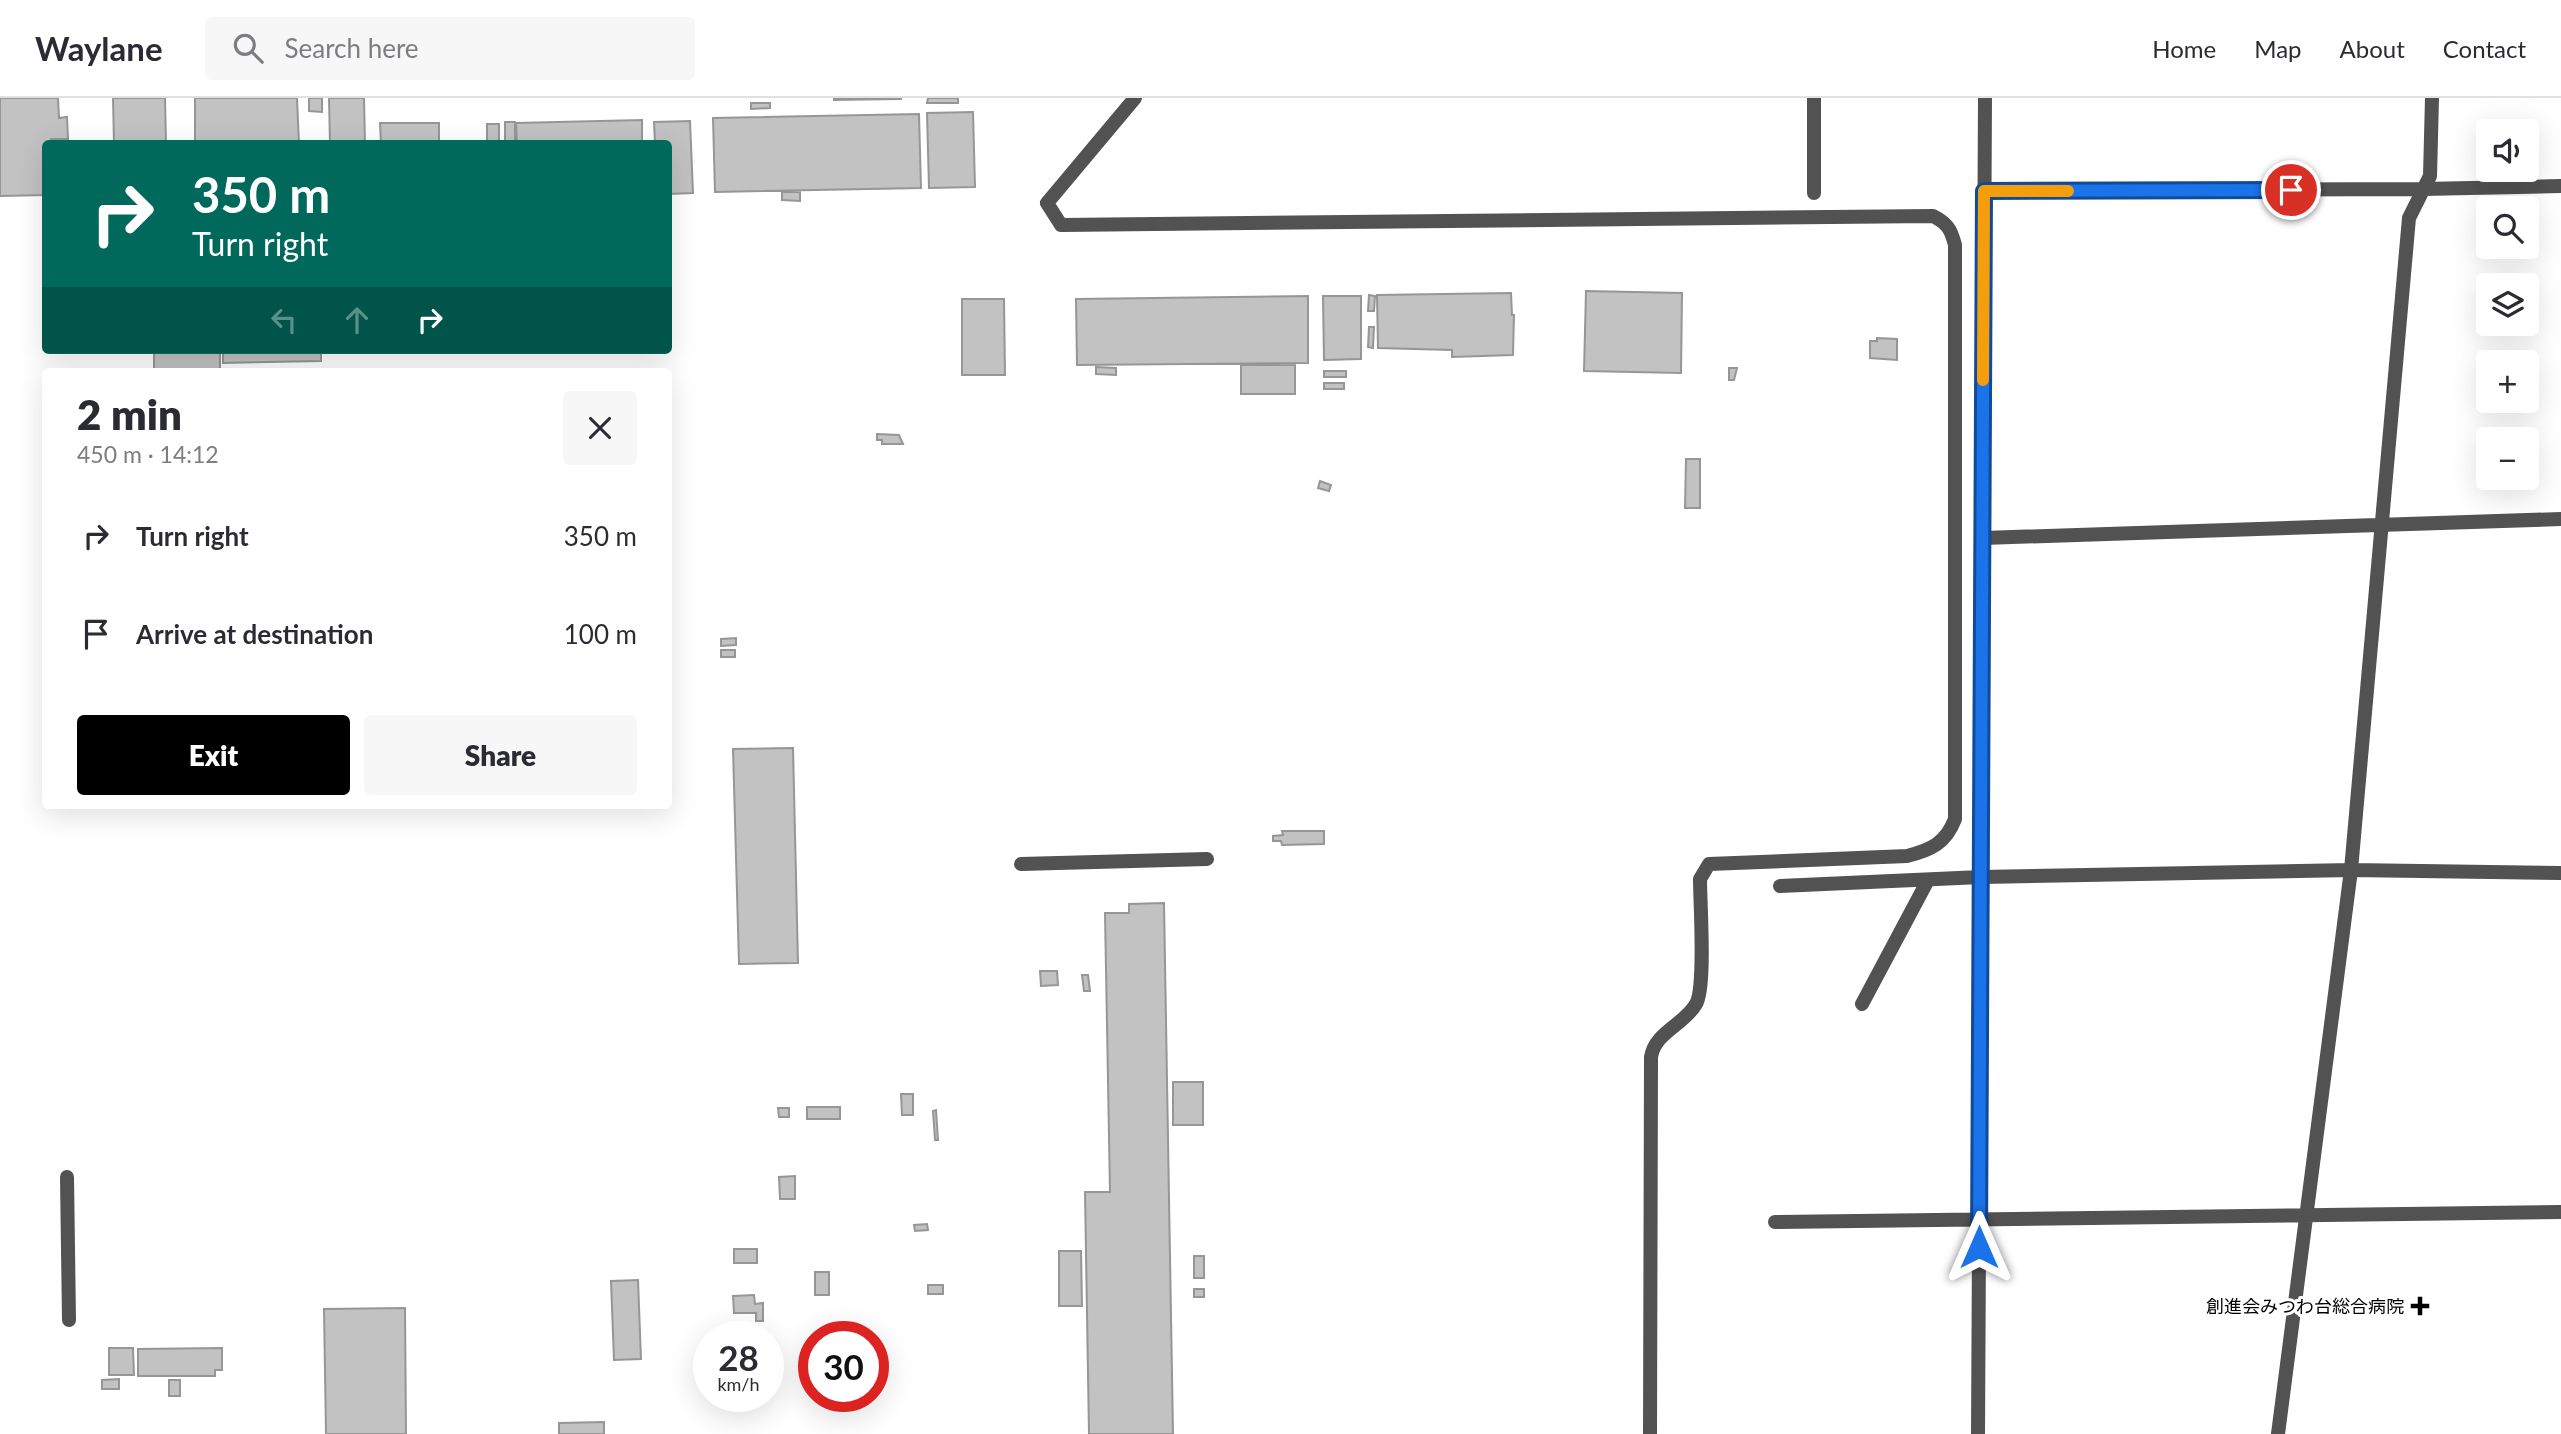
<!DOCTYPE html>
<meta charset="utf-8">
<style>
body{margin:0;font-family:Lato,"Noto Sans JP",sans-serif;background:#f7f7f7;color:#2b2b33;height:100vh;display:flex;flex-direction:column;font-size:26px;white-space:nowrap}
*{box-sizing:border-box;margin:0}
p{font-size:23px;color:#7c7c81}
.icon{flex:none;width:38px;height:38px;fill:none;stroke:currentColor;stroke-width:2;stroke-linecap:round;stroke-linejoin:round}
.map{position:relative;flex:1;overflow:hidden}
.side{position:absolute;left:42px;top:270px;width:630px;height:441px;display:flex;flex-direction:column;background:#fff;border-radius:7px;box-shadow:0 7px 28px #0002}
.side>*{flex:none}
.hud{position:absolute;left:42px;top:42px;width:630px;height:214px;border-radius:7px;box-shadow:0 7px 28px #0002;background:#00695c;color:#fff;overflow:hidden}
.buttons{position:absolute;left:2476px;top:21px;display:grid;gap:14px}
.buttons a{display:grid;place-items:center;width:63px;height:63px;border-radius:7px;background:#fff;box-shadow:0 7px 28px #0002;font-size:35px}
.speed{position:absolute;left:693px;top:1223px;display:flex;gap:14px;font-size:35px;font-weight:700;text-align:center}
.speed>*{display:grid;place-content:center;width:91px;height:91px;border-radius:50%;background:#fff;box-shadow:0 7px 28px #0002;line-height:1}
.speed small{font-size:18px;font-weight:400}
.speed .limit{border:10px solid #d22;background:#fff;color:#111}
.pin{position:absolute;display:grid;place-items:center;width:60px;height:60px;color:#fff;margin:-30px;border:4px solid #fff;border-radius:50%;box-shadow:0 2px 7px #0007}
.me{position:absolute;width:77px;margin:-38px;rotate:0deg;stroke-linejoin:round;filter:drop-shadow(0 0 5px #0008)}
.turn{display:flex;align-items:center;gap:24px;height:147px;padding:0 35px;font-size:32px}
.turn .icon{width:91px;height:91px;stroke-width:2.5}
.turn b{display:block;font-size:49px;line-height:60px}
.lanes{display:flex;align-items:center;height:66px;padding:0 35px;background:#0003;justify-content:center;gap:35px;direction:ltr}
.lanes .off{opacity:.35}
.round{display:grid;place-items:center;flex:none;width:74px;height:74px;border-radius:7px;background:#f7f7f7}
.headline{display:flex;align-items:center;justify-content:space-between;height:119px;padding:0 35px}
h1{font-size:42px;font-weight:800;line-height:52px}
.action{display:flex;gap:14px;margin-top:auto;padding:14px 35px}
.action a{flex:1;height:80px;border-radius:7px;background:#000;color:#fff;font-size:28px;font-weight:800;line-height:80px;text-align:center}
.action a+a{background:#f7f7f7;color:#2b2b33}
ul{padding:0;list-style:none}
li{display:flex;align-items:center;gap:21px;height:98px;padding:0 35px}
li div{flex:1}
li b{display:block;font-size:26px}
li em{font-style:normal}
header{display:flex;align-items:center;gap:42px;box-sizing:border-box;height:98px;padding:0 35px;background:#fff;border-bottom:2px solid #e1e1e2}
header strong{font-size:33px}
nav{display:flex;gap:38px;margin-inline-start:auto;font-size:24px}
.search{width:490px;height:63px;background:#f7f7f7;display:flex;align-items:center;gap:18px;box-sizing:border-box;padding:0 24px;border-radius:7px;color:#7c7c81;font-size:26px}
.map>svg:first-child{display:block}
.building{fill:#c2c2c2;stroke:#969696;stroke-width:2}
.lines{fill:none;stroke-linecap:round;stroke-linejoin:round}
.pedestrian{stroke:#525252;stroke-width:14}
.minor{stroke:#525252;stroke-width:14}
.route-casing{stroke:#114b97;stroke-width:18}
.route{stroke:#1a73e8;stroke-width:12}
.slow{stroke:#f59e0b;stroke-width:12}
.poi-dot{fill:#000;stroke:#fff;stroke-width:2.5}
.labels{text-anchor:middle;dominant-baseline:central;stroke-width:6;stroke-linejoin:round;paint-order:stroke}
.poi-label{font-size:18px;fill:#000;stroke:#fff;text-anchor:end}
</style>
<header>
<strong>Waylane</strong>
<div class="search"><svg class="icon" aria-label="search" viewBox="0 0 24 24"><circle cx="10" cy="10" r="6"/><path d="M15 15l6 6"/></svg>Search here</div>
<nav><a>Home</a><a>Map</a><a>About</a><a>Contact</a></nav>
</header>
<div class="map">
<svg width="2561" height="1336" viewBox="0 0 2561 1336">
<rect width="100%" height="100%" fill="#fff"/>
<!-- building -->
<path class="building" d="M0,0H58L59,20L67,19L68,41H51V46H46V97L0,98Z
M113,0H165L166,46H114Z
M195,0H297L299,46H195Z
M309,0H322V14L309,13Z
M329,0H364L365,46H330Z
M834,0H901V1L834,2Z
M928,0H958V5H927Z
M751,5H770V10L751,11Z
M973,14L975,89L929,90L927,15Z
M919,16L921,90L715,94L713,20Z
M642,22V46H517L516,25Z
M690,23L693,95L668,96V46H655L654,24Z
M505,24H515V46H505Z
M380,25H439V46H381Z
M487,26H499V44H487Z
M782,94H800V103L782,102Z
M1586,193L1682,195L1681,275L1584,273Z
M1511,195L1512,217H1514L1513,257L1452,259V252L1378,250L1377,197Z
M1369,197L1375,198L1374,213H1368Z
M1308,198V265L1077,267L1076,201Z
M1323,198H1361V261L1324,262Z
M962,201H1004L1005,277H962Z
M1369,229H1374L1373,250L1368,249Z
M1877,240L1897,241V262L1870,260V243H1877Z
M154,252H220V273H154Z
M223,252H321V263L223,265Z
M1241,267H1295V296H1241Z
M1096,269L1116,270V277L1096,276Z
M1729,270H1737L1734,282H1729Z
M1324,273H1346V279H1324Z
M1324,285H1344V291H1324Z
M877,336L899,337L903,346H882V342H877Z
M1686,361H1700V410H1685Z
M1320,383L1331,387L1329,393L1318,390Z
M736,540V547L721,548V541Z
M721,552H735V559H721Z
M793,650L798,865L739,866L733,651Z
M1282,733H1324V746L1282,747L1281,743H1273V738L1283,737Z
M1164,805L1173,1336H1089L1085,1094H1110L1105,815H1129V806Z
M1040,873H1057L1058,887L1041,888Z
M1082,877H1088L1090,893H1084Z
M1173,984H1203V1027H1173Z
M901,996H913V1017H902Z
M807,1009H840V1021H807Z
M778,1010H789V1019H779Z
M936,1012L938,1042H935L933,1013Z
M795,1078V1101H780L779,1079Z
M927,1126L928,1132L915,1133L914,1127Z
M734,1151H757V1165H734Z
M1059,1153H1081L1082,1208H1059Z
M1194,1158H1204V1180H1194Z
M815,1174H829V1197H815Z
M638,1182L641,1261L614,1262L611,1183Z
M928,1187H943V1196H928Z
M1194,1191H1204V1199H1194Z
M754,1197L755,1206L763,1205V1223H756V1215H734L733,1198Z
M405,1210L406,1336H326L324,1211Z
M109,1250H133L134,1277H109Z
M222,1250V1272H215V1278H138V1251Z
M119,1281V1291H102V1282Z
M169,1282H180V1298H169Z
M604,1324V1336H559V1325Z"/>
<g class="lines">
<!-- pedestrian -->
<path class="pedestrian" d="M1135,0L1047,105L1061,127L1933,118C1947,125 1951,131 1955,147V721C1946,745 1931,752 1907,758L1709,766L1700,781C1700,806 1706,889 1696,906C1684,927 1655,934 1651,959L1650,1336"/>
<!-- minor -->
<path class="minor" d="M1984,93L2423,91L2561,88
M1814,95V0
M1983,440L2561,421
M1021,766L1207,761
M1780,788L1981,779L2351,772L2561,775
M1862,906L1928,782
M67,1079L69,1222
M1775,1124L2561,1114
M1978,1336L1985,0
M2278,1336L2351,772L2409,120L2430,78L2432,0"/>
</g>
<g class="lines">
<defs>
<path id="route" d="M1979,1149L1984,93L2291,92"/>
</defs>
<!-- route casing -->
<use href="#route" class="route-casing"/>
<!-- route -->
<use href="#route" class="route"/>
<!-- slow -->
<path class="slow" d="M1983,282L1984,93H2068"/>
</g>
<!-- markers -->
<path class="poi-dot" d="M2416.5 1197.5h7v7h7v7h-7v7h-7v-7h-7v-7h7z"/>
<g class="labels">
<!-- poi labels -->
<g class="poi-label">
<text x="2404" y="1208">創進会みつわ台総合病院</text>
</g>
</g>
</svg>
<div class="buttons">
<a><svg class="icon" aria-label="sound" viewBox="0 0 24 24"><path d="M4 9h4l5-4v14l-5-4H4zM17 9q2 3 0 6"/></svg></a>
<a><svg class="icon" aria-label="search" viewBox="0 0 24 24"><circle cx="10" cy="10" r="6"/><path d="M15 15l6 6"/></svg></a>
<a><svg class="icon" aria-label="layers" viewBox="0 0 24 24"><path d="M12 4l9 5-9 5-9-5zM3 14l9 5 9-5"/></svg></a>
<a>+</a>
<a>−</a>
</div>
<div class="speed"><div>28<small>km/h</small></div><div class="limit">30</div></div>
<div class="pin" style="left:2291px;top:92px;background:#d93025"><svg class="icon" aria-label="arrive" viewBox="0 0 24 24"><path d="M6 21V4h12l-3 4 3 4H6"/></svg></div>
<svg class="me" style="left:1979px;top:1149px" viewBox="-20 -20 40 40"><path d="M0-17L14 15 0 8-14 15z" fill="#1a73e8" stroke="#fff" stroke-width="4"/></svg>
<div class="hud">
<div class="turn"><svg class="icon" aria-label="right" viewBox="0 0 24 24"><path d="M7 20v-9h11M14 6l5 5-5 5"/></svg><div><b>350 m</b>Turn right</div></div>
<div class="lanes"><svg class="icon off" aria-label="left" viewBox="0 0 24 24"><path d="M17 20v-9H6M10 6l-5 5 5 5"/></svg><svg class="icon off" aria-label="ahead" viewBox="0 0 24 24"><path d="M12 20V5M6 11l6-6 6 6"/></svg><svg class="icon" aria-label="right" viewBox="0 0 24 24"><path d="M7 20v-9h11M14 6l5 5-5 5"/></svg></div>
</div>
<section class="side">
<div class="headline"><div><h1>2 min</h1><p>450 m · 14:12</p></div><a class="round"><svg class="icon" aria-label="close" viewBox="0 0 24 24"><path d="M6 6l12 12M18 6L6 18"/></svg></a></div>
<ul>
<li><svg class="icon" aria-label="right" viewBox="0 0 24 24"><path d="M7 20v-9h11M14 6l5 5-5 5"/></svg><div><b>Turn right</b></div><em>350 m</em></li>
<li><svg class="icon" aria-label="arrive" viewBox="0 0 24 24"><path d="M6 21V4h12l-3 4 3 4H6"/></svg><div><b>Arrive at destination</b></div><em>100 m</em></li>
</ul>
<div class="action"><a>Exit</a><a>Share</a></div>
</section>
</div>
